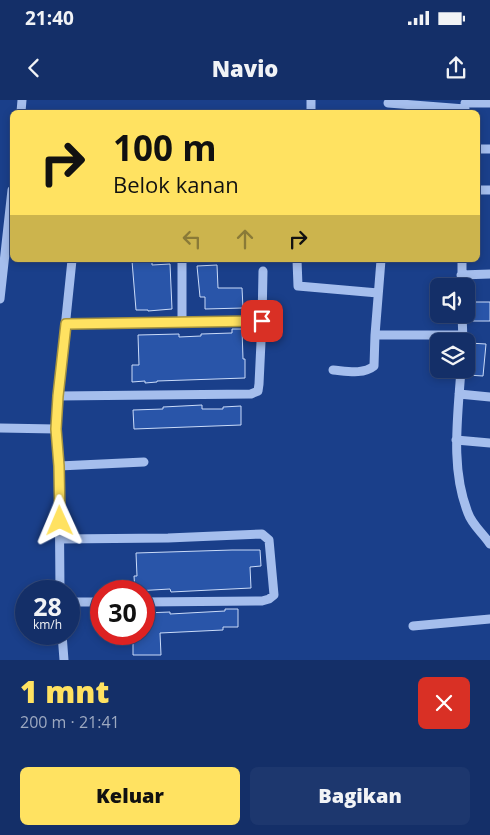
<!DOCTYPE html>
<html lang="id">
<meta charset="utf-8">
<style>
body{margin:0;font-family:"Open Sans",sans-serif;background:#1d376e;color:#f1f3f6;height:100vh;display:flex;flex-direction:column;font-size:19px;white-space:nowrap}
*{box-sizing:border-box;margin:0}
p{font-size:16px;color:#9da9c0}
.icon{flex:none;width:28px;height:28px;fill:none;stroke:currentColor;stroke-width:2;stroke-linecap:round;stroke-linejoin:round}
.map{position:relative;height:560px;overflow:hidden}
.side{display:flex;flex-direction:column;background:#142f68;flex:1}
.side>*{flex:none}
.banner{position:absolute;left:10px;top:10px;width:470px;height:152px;border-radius:8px;box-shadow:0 2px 8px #0003,0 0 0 1px #334a7c;background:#ffe261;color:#111;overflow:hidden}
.controls{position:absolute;left:430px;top:178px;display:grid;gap:10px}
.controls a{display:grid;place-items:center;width:45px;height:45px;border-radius:8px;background:#142f68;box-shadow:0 2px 8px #0003,0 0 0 1px #334a7c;font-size:25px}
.speed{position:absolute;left:15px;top:480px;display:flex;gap:10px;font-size:25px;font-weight:700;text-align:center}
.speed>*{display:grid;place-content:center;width:65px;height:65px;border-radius:50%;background:#142f68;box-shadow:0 2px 8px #0003,0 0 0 1px #334a7c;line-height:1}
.speed small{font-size:12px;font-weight:400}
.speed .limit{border:8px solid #d22;background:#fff;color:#111}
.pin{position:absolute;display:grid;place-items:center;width:42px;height:42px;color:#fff;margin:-21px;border-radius:10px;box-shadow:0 2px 8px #0006}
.me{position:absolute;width:55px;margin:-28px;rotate:359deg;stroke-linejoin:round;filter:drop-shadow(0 0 4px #0008)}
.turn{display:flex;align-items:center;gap:18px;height:105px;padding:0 20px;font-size:22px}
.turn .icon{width:65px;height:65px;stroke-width:2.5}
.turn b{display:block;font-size:35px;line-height:42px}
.lanes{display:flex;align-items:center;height:48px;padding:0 20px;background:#0003;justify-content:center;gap:25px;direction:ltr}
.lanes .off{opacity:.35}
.round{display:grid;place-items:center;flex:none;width:52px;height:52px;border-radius:8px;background:#1d376e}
.headline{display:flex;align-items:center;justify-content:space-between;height:85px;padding:0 20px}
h1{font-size:30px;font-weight:800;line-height:38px;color:#ffe261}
.button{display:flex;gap:10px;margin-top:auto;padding:10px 20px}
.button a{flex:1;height:58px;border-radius:8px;background:#ffe261;color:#111;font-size:20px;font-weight:800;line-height:58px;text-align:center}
.button a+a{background:#1d376e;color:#f1f3f6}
.status{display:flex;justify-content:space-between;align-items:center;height:35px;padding:0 25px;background:#142f68;direction:ltr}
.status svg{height:14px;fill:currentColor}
header{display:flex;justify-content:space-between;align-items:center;height:65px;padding:0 20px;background:#142f68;font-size:22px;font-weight:800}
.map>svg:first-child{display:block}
.building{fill:#2955a9;stroke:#cadbf9}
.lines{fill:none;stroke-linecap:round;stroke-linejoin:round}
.minor{stroke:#a5beed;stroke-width:9}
.route-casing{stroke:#a6933f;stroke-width:12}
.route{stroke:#ffe261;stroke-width:9}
</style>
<div class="status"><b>21:40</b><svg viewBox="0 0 49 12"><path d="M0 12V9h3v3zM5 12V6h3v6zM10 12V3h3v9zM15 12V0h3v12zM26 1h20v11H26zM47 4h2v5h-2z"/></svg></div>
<header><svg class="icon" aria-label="back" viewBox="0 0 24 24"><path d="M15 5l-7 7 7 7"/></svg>Navio<svg class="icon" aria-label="share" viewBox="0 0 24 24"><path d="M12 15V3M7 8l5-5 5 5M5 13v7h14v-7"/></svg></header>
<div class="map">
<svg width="490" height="560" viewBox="0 0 490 560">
<rect width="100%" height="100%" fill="#1a3f8a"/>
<!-- building -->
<path class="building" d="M152,160V165L170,164L172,209L148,211V210H136L132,161Z
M217,165L218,188H242L243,208L205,209V197H200L197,166Z
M469,202H490V221H469Z
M232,229H242L243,259H245V278L157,281V282L145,283V281L132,282V265H139L138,235L179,234V237L201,236V234L232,233Z
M469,243L486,244L483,276L467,275Z
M202,305V309H223V307L241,306V325L134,329L133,310L163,309V307Z
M232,450H260L261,466L250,467L251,488L171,492L170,489L135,491L134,476H137L136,453Z
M225,509H238V527H223V530L160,533L161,555H133V536L144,535V513L170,512V514L225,511Z"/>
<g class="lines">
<!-- minor -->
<path class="minor" d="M311,0V12
M388,3L465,9
M465,3H490
M21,12L22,0
M478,49H490
M478,90H490
M182,160V222
M297,160L298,186L378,193
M381,160L375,235H463
M461,175L490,174
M462,186V160
M0,199L12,90
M462,214L463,241
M66,224L262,221
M461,269C458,316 450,368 468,413C472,425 483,433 490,444
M333,270C346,271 363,275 374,266L375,235
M459,294L490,297
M58,296L251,294L258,291L259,284L262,221L263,171
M0,328L56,329L59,366L60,491
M56,329L58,296L72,160
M456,340L490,343
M59,366L144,362
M60,439L168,438L262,434L269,440L274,495L269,499L262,501L144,502
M69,502H101
M413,526L490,519
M62,534L64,560"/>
</g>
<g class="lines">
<defs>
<path id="route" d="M60,421L59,366L56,329L58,296L66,224L262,221"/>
</defs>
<!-- route casing -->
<use href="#route" class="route-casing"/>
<!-- route -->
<use href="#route" class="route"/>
</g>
</svg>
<div class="controls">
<a><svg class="icon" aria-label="sound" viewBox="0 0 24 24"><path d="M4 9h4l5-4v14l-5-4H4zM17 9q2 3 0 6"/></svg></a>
<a><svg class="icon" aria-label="layers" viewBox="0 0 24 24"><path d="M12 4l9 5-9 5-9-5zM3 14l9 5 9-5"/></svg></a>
</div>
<div class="speed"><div>28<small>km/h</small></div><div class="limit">30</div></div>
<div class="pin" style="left:262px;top:221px;background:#d93025"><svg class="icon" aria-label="arrive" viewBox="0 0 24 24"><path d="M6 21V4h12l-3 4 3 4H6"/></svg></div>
<svg class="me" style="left:60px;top:421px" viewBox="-20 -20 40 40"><path d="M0-17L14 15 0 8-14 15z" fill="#ffe261" stroke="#fff" stroke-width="4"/></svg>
<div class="banner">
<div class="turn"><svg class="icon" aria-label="right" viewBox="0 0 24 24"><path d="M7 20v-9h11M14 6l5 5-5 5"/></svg><div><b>100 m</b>Belok kanan</div></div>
<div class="lanes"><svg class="icon off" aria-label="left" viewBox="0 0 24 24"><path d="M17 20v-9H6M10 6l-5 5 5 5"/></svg><svg class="icon off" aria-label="ahead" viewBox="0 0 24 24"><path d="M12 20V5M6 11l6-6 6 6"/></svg><svg class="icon" aria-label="right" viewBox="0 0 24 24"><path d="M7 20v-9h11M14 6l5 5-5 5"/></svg></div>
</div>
</div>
<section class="side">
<div class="headline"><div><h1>1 mnt</h1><p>200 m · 21:41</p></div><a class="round" style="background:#d93025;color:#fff"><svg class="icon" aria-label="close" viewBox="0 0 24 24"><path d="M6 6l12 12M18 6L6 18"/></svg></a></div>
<div class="button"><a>Keluar</a><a>Bagikan</a></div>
</section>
